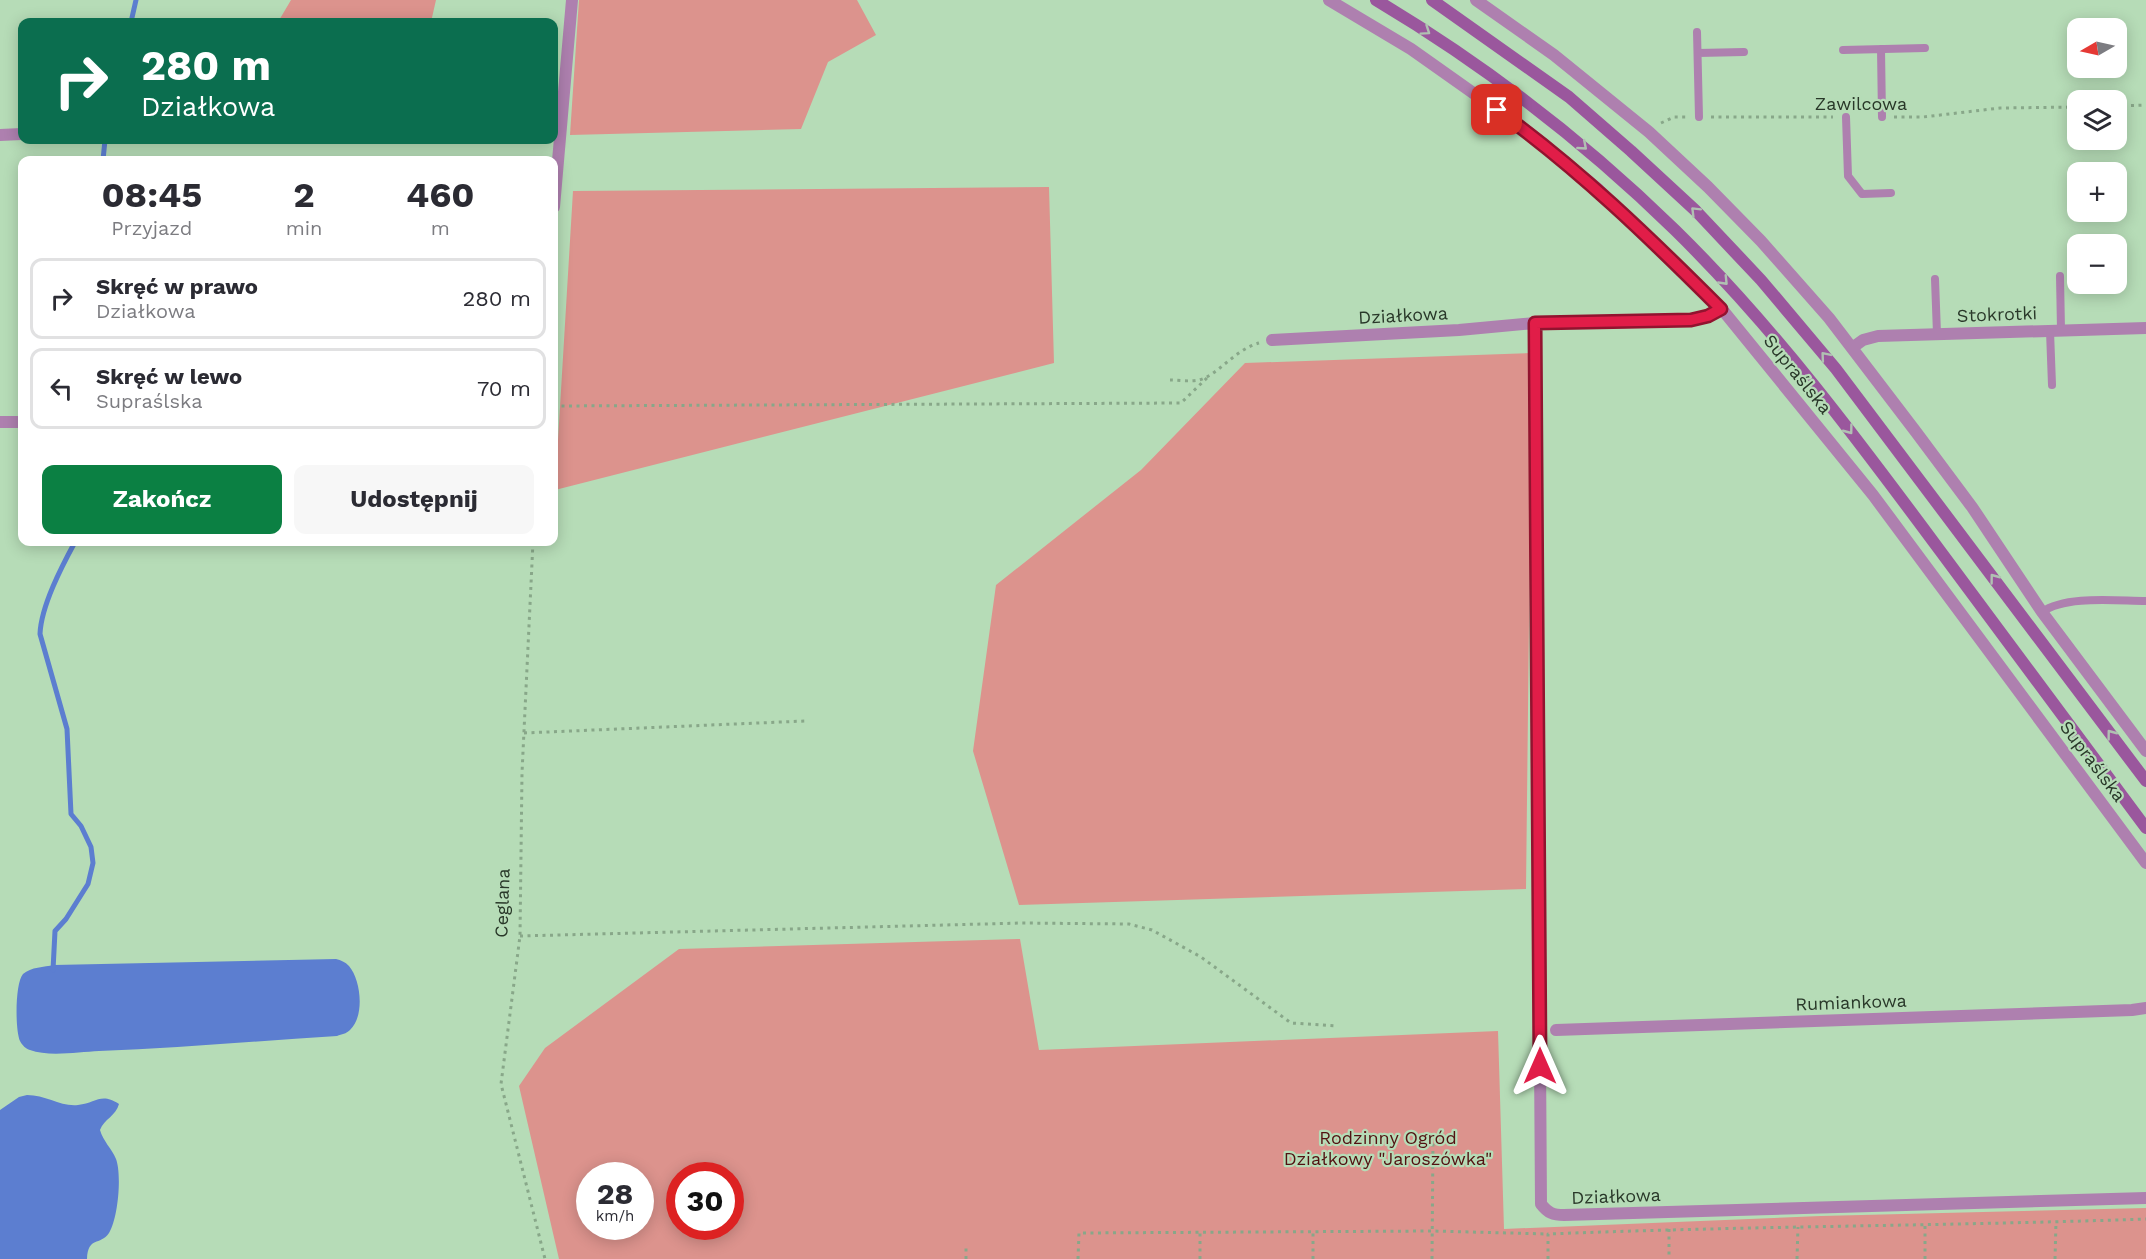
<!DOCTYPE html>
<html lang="pl">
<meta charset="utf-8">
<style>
body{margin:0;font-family:"Work Sans",sans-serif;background:#f7f7f7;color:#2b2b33;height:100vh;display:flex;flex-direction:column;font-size:22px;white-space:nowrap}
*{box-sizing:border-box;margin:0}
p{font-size:20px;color:#7c7c81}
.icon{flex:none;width:33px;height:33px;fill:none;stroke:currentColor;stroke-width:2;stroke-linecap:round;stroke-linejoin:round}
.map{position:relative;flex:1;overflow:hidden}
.drawer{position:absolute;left:18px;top:156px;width:540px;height:390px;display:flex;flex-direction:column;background:#fff;border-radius:12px;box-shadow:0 3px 15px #0003}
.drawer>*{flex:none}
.guide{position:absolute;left:18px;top:18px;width:540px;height:126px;border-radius:12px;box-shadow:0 3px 15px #0003;background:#0b6e4f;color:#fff;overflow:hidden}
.needle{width:39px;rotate:261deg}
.controls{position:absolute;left:2067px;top:18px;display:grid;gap:12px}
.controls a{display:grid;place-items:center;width:60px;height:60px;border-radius:12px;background:#fff;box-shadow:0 3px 15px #0003;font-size:30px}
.speed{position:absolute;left:576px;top:1162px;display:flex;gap:12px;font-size:30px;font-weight:700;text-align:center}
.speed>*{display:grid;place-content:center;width:78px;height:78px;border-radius:50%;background:#fff;box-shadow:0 3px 15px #0003;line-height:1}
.speed small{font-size:15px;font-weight:400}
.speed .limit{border:9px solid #d22;background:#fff;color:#111}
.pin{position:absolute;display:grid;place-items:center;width:51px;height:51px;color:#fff;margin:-26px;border-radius:12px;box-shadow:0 3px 9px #0006}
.me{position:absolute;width:66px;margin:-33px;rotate:0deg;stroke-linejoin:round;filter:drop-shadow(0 0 4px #0008)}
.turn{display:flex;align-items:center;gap:21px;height:126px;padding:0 24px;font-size:27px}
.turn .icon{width:78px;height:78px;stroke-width:2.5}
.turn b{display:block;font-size:42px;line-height:51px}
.eta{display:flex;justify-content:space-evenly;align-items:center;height:102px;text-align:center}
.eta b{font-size:36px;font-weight:700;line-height:42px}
.cta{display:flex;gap:12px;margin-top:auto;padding:12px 24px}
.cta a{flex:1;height:69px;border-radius:12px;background:#0b8043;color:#fff;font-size:24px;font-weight:700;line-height:69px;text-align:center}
.cta a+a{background:#f7f7f7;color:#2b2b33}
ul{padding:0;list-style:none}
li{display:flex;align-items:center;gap:18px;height:81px;margin:0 12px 9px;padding:0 12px;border:3px solid #e1e1e2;border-radius:12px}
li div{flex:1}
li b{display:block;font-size:22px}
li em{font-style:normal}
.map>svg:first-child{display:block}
.green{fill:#dc938d;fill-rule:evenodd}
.water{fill:#5c7ed0}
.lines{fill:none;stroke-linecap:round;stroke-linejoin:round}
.stream{stroke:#5c7ed0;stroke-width:5}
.path{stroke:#88a789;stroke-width:3;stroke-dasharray:3 4.5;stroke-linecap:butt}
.service{stroke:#ae80af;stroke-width:8}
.minor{stroke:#ae80af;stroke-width:12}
.secondary{stroke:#9a579d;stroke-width:12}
.oneway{stroke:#b0c1b2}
.route-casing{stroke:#92132f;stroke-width:15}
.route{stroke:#e11d48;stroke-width:10}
.labels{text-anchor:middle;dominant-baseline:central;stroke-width:4.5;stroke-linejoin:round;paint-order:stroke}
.street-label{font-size:18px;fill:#293829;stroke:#b6dcb7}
.park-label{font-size:18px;fill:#521111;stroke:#b6dcb7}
</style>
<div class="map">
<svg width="2146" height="1259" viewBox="0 0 2146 1259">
<rect width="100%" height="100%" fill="#b6dcb7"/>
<!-- green -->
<path class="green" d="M291,0H436L431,22H278Z
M579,0H857L876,35L828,62L801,129L570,135Z
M1049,187L1054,363L555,490L573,191Z
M1532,353L1526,889L1019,905L973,751L996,585L1141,470L1245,363Z
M1020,939L1039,1050L1498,1031L1504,1229L1821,1216L2146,1208V1259H559L519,1086L545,1048L679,949ZM590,1176H640V1227H590ZM680,1176H730V1227H680Z"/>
<!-- water -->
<path class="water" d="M336,959C341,960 345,962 349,966C361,980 365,1016 350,1030C346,1034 342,1034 337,1036C257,1041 178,1048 99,1051C79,1052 48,1057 30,1050C26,1049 22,1045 20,1041C15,1030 15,983 23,974C31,967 44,967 54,965Z
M27,1095C46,1095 61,1107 78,1105C96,1103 101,1092 119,1104C116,1116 104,1119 100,1130C103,1141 112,1149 116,1159C122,1175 118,1219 109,1233C100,1246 88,1236 87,1259H0V1110L19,1097Z"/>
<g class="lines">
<!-- stream -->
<path class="stream" d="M131,22L136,0
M103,160L105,140
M53,970L55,931L66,919L88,884L93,863L91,847L81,826L71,814L67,729L40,634C41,606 62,566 75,542"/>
<!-- path -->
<path class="path" d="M2116,106L2146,105
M1711,117H1833
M1894,117H1923L2000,108L2078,107
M1661,123L1674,117H1686
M1170,380C1179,380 1190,382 1199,380C1217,376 1234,350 1259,343
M554,406L1181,403L1210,375
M533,542L522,773L520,936L501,1084L545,1259
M524,733L805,721
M520,936L1022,923L1129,924L1152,930L1201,957L1291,1023L1337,1026
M1669,1229V1259
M966,1259V1246
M1078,1259L1079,1233L1432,1231L1548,1234
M1200,1259V1232
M1313,1259V1231
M1432,1259L1433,1140
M1548,1259V1234C1747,1226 1947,1226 2146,1219
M1797,1259L1798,1227
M1925,1259V1225
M2055,1259L2056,1222"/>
<!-- service -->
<path class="service" d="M1697,32L1699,117
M1881,49L1882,117
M1843,50L1925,48
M1698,53L1744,52
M1846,117L1848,176L1862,194L1891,193
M2060,276L2061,330
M1935,279L1937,334
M2050,331L2052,385
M2042,612C2066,595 2117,601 2146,601"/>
<!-- minor -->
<path class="minor" d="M1329,0L1411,49L1531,134L1599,190L1721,308L1873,495L2146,863
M1476,0L1554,55L1649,132L1708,187L1761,241L1829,318L1916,432L1972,507L2042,612L2146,751
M0,135L22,134
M554,207L572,0
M1535,323L1541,1204C1548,1213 1553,1215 1564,1215L2146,1198
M1272,340L1459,330L1535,323L1691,320L1708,316L1721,308
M1852,348L1863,340L1878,336L2146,328
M0,422H22
M1556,1030L2132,1010L2146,1008"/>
<!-- secondary -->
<path class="secondary" d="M1376,0C1485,65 1585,142 1675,230C1775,328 1858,440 1941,552C2009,644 2077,736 2146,828
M1432,0L1569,97L1631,151L1696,211L1761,280L1836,369L2146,781"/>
</g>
<!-- one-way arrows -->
<defs><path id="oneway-chevron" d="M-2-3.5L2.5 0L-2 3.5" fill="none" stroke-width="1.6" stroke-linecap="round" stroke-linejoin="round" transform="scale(1.5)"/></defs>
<g class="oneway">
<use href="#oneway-chevron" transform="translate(1426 31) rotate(34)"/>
<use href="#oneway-chevron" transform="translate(1583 146) rotate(41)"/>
<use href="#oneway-chevron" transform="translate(1695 211) rotate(-135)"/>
<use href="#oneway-chevron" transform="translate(1724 281) rotate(46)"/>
<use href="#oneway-chevron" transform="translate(1825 356) rotate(-130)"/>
<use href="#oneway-chevron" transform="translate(1849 430) rotate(53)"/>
<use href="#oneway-chevron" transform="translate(1994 578) rotate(-127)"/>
<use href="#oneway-chevron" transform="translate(2111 734) rotate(-127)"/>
</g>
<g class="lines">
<defs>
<path id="route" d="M1497,110C1579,169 1650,238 1721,309L1708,316L1691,320L1535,323L1540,1066"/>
</defs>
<!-- route casing -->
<use href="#route" class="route-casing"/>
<!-- route -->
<use href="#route" class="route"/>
</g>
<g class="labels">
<!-- street labels -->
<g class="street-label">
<text x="1861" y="103">Zawilcowa</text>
<text transform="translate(1997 314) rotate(-2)">Stokrotki</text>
<text transform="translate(1403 315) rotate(-3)">Działkowa</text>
<text transform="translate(1798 374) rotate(51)">Supraślska</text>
<text transform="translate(2093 761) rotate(53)">Supraślska</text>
<text transform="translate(502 903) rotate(-88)">Ceglana</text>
<text transform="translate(1851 1002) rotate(-2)">Rumiankowa</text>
<text transform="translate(1616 1196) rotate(-2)">Działkowa</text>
</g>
<!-- park labels -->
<g class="park-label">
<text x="1388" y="1137">Rodzinny Ogród<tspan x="1388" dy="21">Działkowy "Jaroszówka"</tspan></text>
</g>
</g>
</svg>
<div class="controls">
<a><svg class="needle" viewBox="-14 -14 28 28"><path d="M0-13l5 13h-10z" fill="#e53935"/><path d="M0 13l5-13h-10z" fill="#7c7c81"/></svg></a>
<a><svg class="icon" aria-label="layers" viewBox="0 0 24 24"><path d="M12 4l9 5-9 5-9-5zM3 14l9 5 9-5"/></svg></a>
<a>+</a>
<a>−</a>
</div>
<div class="speed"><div>28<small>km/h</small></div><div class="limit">30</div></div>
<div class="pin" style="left:1497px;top:110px;background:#d93025"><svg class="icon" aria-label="arrive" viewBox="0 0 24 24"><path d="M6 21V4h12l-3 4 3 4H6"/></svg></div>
<svg class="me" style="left:1540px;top:1066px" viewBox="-20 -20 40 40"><path d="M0-17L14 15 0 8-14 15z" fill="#e11d48" stroke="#fff" stroke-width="4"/></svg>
<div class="guide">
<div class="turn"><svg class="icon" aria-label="right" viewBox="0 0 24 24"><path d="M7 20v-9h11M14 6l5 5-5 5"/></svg><div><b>280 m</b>Działkowa</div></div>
</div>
<section class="drawer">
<div class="eta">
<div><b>08:45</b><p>Przyjazd</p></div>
<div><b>2</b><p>min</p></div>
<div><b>460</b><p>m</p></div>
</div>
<ul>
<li><svg class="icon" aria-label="right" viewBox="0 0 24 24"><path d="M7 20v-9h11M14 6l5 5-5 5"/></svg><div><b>Skręć w prawo</b><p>Działkowa</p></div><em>280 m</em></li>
<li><svg class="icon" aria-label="left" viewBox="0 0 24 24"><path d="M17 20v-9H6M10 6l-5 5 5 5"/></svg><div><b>Skręć w lewo</b><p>Supraślska</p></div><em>70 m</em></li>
</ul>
<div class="cta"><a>Zakończ</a><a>Udostępnij</a></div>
</section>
</div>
